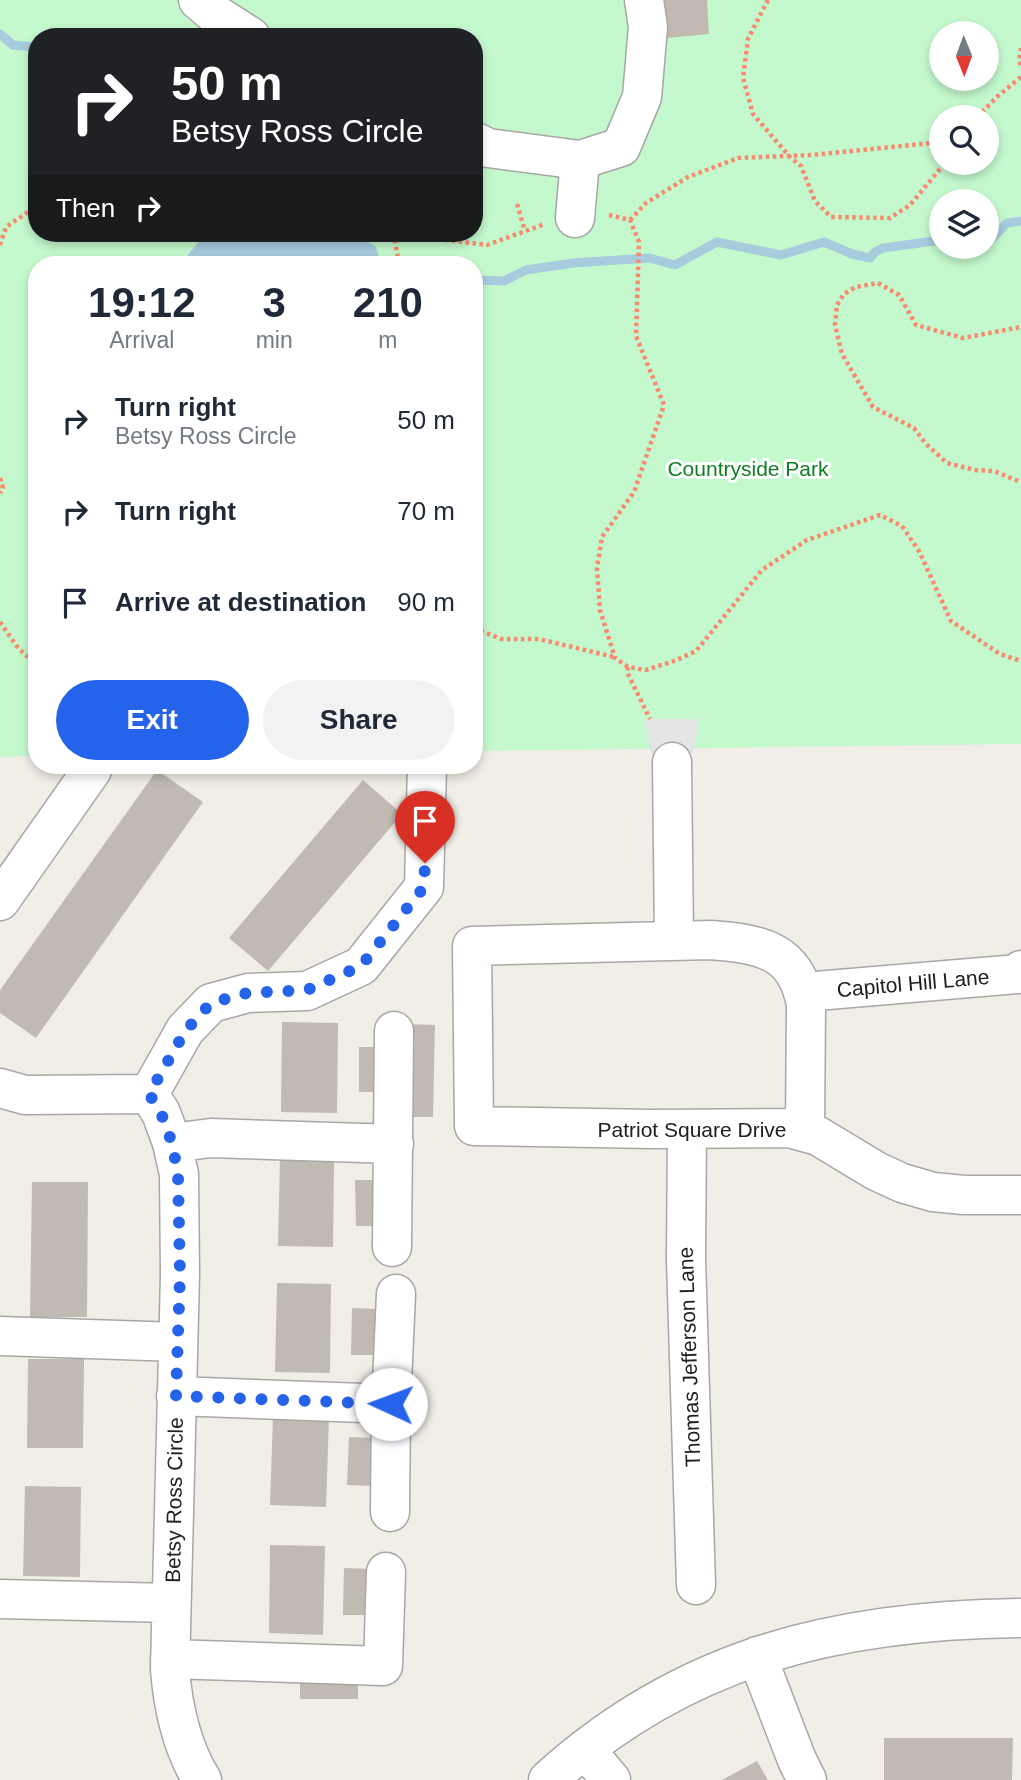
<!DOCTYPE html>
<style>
body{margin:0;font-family:Arial,sans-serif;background:#f2f2f3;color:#1f2937;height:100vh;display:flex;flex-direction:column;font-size:26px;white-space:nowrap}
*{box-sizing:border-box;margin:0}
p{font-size:23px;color:#747a83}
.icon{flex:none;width:38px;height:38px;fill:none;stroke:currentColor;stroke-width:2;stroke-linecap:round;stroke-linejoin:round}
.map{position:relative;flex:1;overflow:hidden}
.side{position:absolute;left:28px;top:256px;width:455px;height:518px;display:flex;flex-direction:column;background:#fff;border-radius:28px;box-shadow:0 4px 10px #0003}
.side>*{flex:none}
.banner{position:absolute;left:28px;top:28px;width:455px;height:214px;border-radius:28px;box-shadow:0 4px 10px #0003;background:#202124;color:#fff;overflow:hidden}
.needle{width:46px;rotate:179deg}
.controls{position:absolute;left:929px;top:21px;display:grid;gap:14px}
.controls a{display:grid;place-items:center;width:70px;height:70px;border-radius:50%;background:#fff;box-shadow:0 4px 10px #0003;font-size:35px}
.pin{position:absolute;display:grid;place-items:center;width:60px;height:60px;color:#fff;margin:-72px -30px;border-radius:50% 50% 50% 0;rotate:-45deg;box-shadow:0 0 7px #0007}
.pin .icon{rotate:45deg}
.me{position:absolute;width:77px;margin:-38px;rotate:272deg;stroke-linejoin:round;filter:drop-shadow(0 0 5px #0008)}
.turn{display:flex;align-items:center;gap:24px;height:147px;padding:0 28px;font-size:32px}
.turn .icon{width:91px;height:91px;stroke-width:2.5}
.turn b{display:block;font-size:49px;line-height:60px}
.then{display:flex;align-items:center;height:66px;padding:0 28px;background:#0003;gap:14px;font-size:26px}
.eta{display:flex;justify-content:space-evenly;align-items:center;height:119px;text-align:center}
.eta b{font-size:42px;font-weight:700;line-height:49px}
.cta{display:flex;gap:14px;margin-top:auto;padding:14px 28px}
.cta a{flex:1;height:80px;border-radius:42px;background:#2563eb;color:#fff;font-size:28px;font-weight:700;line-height:80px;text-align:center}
.cta a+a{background:#f2f2f3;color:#1f2937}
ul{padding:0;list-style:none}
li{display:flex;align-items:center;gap:21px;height:91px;padding:0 28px}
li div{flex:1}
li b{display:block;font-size:26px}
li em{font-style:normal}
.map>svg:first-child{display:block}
.park{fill:#c4f9ce;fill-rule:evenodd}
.parking{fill:#e4e4e4}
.water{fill:#a7ccdd}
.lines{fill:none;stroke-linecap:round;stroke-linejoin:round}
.stream{stroke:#a7ccdd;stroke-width:9}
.building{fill:#c1bab3}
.minor-casing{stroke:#a7a7a7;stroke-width:41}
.path{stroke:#f98a6f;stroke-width:4.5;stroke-dasharray:3.5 3.5;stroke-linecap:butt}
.minor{stroke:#fff;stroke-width:38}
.route{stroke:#2563eb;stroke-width:12;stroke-dasharray:0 21.6}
.labels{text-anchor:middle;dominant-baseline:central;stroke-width:6;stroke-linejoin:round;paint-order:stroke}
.park-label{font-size:21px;fill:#0c7f21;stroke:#fff}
.street-label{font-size:21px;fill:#202020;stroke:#fff}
</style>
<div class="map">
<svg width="1021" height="1780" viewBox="0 0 1021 1780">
<rect width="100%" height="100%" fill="#f0eee6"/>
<!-- park -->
<path class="park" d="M0,0H1021V744L474,751V264H37V756L0,757ZM942,33H987V79H942ZM37,37H474V233H37ZM942,117H987V163H942ZM942,201H987V247H942Z"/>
<!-- parking -->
<path class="parking" d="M644,719H699L693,753H651Z"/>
<!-- water -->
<path class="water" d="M215,233H353L376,247L381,264H180L202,238Z"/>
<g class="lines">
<!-- stream -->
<path class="stream" d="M0,34L13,45L37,47
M987,244L1007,223L1021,221
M474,280L504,281L526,270L573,263L649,258L675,265L717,242L781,255L824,242L852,254L870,258L875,252L883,248L942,240"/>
</g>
<!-- building -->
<path class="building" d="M662,0H707L709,34L667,38Z
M157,770L203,802L36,1038L0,1013V990Z
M363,780L402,814L268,971L229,938Z
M282,1022L338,1023L337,1113L281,1112Z
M402,1024L435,1025L433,1117H401Z
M359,1047H385L384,1092H359Z
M280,1157H334L333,1247L278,1246Z
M355,1180H381L382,1226H356Z
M32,1182H88L87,1317H30Z
M277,1283L331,1284L330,1373L275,1372Z
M352,1308L379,1309L378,1355H351Z
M28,1359H84L83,1448H27Z
M273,1416L329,1418L326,1507L270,1505Z
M349,1437L376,1438L374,1486L347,1485Z
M25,1486L81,1487L80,1577L23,1576Z
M270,1545L325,1546L323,1635L269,1633Z
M344,1568L371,1569L370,1615H343Z
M300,1671H358V1699H300Z
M884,1738H1013L1012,1780H884Z
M757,1761L768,1780H722Z"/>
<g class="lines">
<defs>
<path id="minor" d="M198,0L212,12L251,37
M474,141L488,148L580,160L621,147L642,97L648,27L644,0
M575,218L580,160
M672,762L674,940
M0,901L92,770
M804,992L1018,974L1021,970
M0,1088L25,1095L149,1094
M149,1094L161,1113L172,1143L179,1174L180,1275L170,1669C173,1708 181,1746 202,1780
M149,1094L185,1030L211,1003L248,993L307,991L361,966L424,887L427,765
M687,1129L686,1259L696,1585
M805,1131L806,1005C796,949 760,944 711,940L472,946L474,1126L652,1129L789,1128L818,1136L876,1171L902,1183L933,1192L964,1195H1021
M172,1143L211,1138L394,1144
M392,1247L394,1031
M0,1336L178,1342
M176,1396L391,1404
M390,1512L391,1404L396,1294
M0,1599L171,1603
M757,1656L797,1760L807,1780
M170,1659L383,1666L386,1572
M585,1749L611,1780
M548,1780C686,1655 840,1620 1021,1618"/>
</defs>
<!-- minor casing -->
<use href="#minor" class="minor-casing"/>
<!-- path -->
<path class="path" d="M768,0L748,39L743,78L753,114L789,156L801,166L815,201L831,217L890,218L910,205L945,163
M1021,48L1019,61L1021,66
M977,117L998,96L1021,77
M517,204L525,231
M609,215L630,220L639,242L636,336L664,405L634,492L602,537L597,568L600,610L615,658L628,667L646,670L677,660L696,651L762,570L807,540L880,515L902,526L919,551L951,621L1000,654L1021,661
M630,220L646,203L688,177L738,158L812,155L942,142
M425,233L439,239L487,245L545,224
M0,245L6,227L37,206
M399,264L395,242L399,233
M0,478L3,488L0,493
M1018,481L994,471L975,470L947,463L926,444L914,428L873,407L842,354L835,325L837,305L844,294L856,287L878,283L899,295L916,325L963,338L1021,327
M474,569V570
M0,622L18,648L37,665
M474,628L501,639H539L614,657
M628,667L627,672L650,719"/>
<!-- minor -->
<use href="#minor" class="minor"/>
</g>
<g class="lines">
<!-- route -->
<path class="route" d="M391,1404L176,1396L180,1275L178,1174L172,1143L161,1113L149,1094L186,1030L211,1003L247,993L307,990L361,966L424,887L425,863"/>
</g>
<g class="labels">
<!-- park labels -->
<g class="park-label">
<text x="748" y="468">Countryside Park</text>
</g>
<!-- street labels -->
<g class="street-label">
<text transform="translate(913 983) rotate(-5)">Capitol Hill Lane</text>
<text x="692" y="1129">Patriot Square Drive</text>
<text transform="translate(689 1357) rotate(-92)">Thomas Jefferson Lane</text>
<text transform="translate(174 1500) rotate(-89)">Betsy Ross Circle</text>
</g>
</g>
</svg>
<div class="controls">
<a><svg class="needle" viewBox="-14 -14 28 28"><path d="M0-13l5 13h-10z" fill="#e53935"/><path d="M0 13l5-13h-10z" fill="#747a83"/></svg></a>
<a><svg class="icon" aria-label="search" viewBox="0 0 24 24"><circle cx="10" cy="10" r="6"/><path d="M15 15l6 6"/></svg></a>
<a><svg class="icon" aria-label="layers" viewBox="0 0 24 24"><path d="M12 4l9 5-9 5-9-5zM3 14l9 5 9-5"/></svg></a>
</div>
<div class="pin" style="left:425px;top:863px;background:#d93025"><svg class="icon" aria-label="arrive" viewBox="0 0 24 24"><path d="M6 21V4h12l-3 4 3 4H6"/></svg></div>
<svg class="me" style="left:391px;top:1404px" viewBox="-20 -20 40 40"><circle r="19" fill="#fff"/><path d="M0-13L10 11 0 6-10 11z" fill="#2563eb"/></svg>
<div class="banner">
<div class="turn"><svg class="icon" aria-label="right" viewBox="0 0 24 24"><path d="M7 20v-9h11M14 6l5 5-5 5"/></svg><div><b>50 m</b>Betsy Ross Circle</div></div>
<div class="then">Then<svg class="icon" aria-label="right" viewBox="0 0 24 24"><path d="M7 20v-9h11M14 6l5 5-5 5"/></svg></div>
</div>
<section class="side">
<div class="eta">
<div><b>19:12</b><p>Arrival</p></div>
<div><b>3</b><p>min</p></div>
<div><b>210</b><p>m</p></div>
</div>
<ul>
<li><svg class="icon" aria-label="right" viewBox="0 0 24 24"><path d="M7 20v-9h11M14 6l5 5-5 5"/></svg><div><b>Turn right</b><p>Betsy Ross Circle</p></div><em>50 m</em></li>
<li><svg class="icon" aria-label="right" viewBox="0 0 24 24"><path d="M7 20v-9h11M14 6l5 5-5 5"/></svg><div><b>Turn right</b></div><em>70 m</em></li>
<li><svg class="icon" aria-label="arrive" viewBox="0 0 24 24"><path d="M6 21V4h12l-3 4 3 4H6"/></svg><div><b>Arrive at destination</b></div><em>90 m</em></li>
</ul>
<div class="cta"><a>Exit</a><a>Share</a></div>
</section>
</div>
